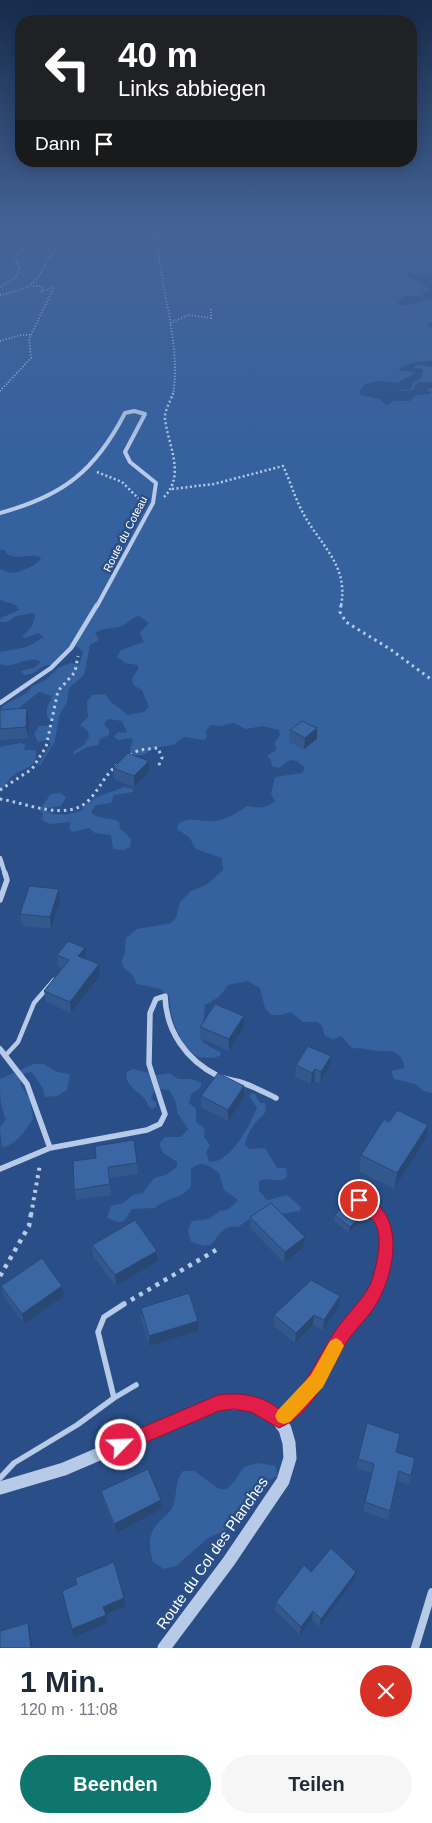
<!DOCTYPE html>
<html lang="de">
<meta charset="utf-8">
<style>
body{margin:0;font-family:Arial,sans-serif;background:#f6f6f7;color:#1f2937;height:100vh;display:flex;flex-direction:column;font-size:19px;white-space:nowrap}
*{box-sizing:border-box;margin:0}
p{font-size:16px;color:#747a83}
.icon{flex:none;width:28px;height:28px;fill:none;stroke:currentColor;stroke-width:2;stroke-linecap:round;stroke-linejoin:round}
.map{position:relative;height:1648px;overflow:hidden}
.drawer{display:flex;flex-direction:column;background:#fff;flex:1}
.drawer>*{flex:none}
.hud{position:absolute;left:15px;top:15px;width:402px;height:152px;border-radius:20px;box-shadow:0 2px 12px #0003;background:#202124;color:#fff;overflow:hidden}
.pin{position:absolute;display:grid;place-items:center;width:42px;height:42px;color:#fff;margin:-21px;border:2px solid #fff;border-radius:50%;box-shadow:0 1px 5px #0007}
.me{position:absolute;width:55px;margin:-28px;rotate:66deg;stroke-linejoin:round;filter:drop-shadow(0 0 4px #0008)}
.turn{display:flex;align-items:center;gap:18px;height:105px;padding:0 20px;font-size:22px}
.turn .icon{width:65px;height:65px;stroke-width:2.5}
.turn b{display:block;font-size:35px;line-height:42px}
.then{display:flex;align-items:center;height:48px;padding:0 20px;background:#0003;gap:10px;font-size:19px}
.round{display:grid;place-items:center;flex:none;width:52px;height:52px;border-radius:26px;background:#f6f6f7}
.head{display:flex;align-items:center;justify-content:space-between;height:85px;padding:0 20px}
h1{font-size:30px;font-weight:700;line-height:38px}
.primary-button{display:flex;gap:10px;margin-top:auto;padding:10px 20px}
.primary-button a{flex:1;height:58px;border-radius:30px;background:#0f766e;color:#fff;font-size:20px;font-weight:700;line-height:58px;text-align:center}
.primary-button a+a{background:#f6f6f7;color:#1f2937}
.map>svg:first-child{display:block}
.green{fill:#35619f}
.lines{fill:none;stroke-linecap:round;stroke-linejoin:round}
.path-far4{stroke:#b7cbe8;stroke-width:2;stroke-dasharray:1 2;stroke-linecap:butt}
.path-far3{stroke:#b7cbe8;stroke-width:2.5;stroke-dasharray:2 2.5;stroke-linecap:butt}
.path-far2{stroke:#b7cbe8;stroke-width:3;stroke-dasharray:2.5 4;stroke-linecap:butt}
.path-far1{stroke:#b7cbe8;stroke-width:4;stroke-dasharray:3 4.5;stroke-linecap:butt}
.path{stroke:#b7cbe8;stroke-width:4.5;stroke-dasharray:4 5.5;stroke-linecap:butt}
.service-far1{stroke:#b7cbe8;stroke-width:4.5}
.service{stroke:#b7cbe8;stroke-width:5.5}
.minor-far3{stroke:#b7cbe8;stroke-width:4}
.minor-far2{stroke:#b7cbe8;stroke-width:4.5}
.minor-far1{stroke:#b7cbe8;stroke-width:5.5}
.minor{stroke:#b7cbe8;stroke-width:8}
.tertiary{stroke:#b7cbe8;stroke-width:13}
.wall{fill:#33588d}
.shaded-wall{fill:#294773}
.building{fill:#3b66a4;stroke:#294773}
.route{fill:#e11d48;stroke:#92132f}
.slow{fill:#f59e0b}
.labels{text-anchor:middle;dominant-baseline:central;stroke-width:5;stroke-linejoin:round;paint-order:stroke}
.far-street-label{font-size:11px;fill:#fff;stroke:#2a4f88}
.near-street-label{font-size:15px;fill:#fff;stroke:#2a4f88}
</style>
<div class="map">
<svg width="432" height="1648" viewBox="0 0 432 1648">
<rect width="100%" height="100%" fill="#2a4f88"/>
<!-- green -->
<path class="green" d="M0,227H432V272L417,275L408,273L407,275L432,290L422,292L424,297L404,296L398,302L401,306L410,305L432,298V322L425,324L432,328V361C420,361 407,363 398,370L413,372L412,375L397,383L380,381L365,384L359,392L361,395L379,399L387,405L393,401H410L416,395L430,394L431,392L426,389L432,388V1093L423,1091L415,1084L394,1079L391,1071L405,1068L401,1057L392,1051C378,1053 367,1048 352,1048L341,1036L333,1039L325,1036L322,1026L318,1022H303L291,1012L281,1015H271L265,1008L260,988L247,981L228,985L219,997L205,1005L202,1042L221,1053L220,1056L212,1058L198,1057C177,1043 171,1019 169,996L160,989L137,984L132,974L123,967L122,960L125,953L126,938L137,929L171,923L176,918L180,902L191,891L206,885L223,870L222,858L196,849L189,837L177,829L178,825C189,813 206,825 220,820C230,817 238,812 247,806C259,808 266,809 275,801L271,794L275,777L302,773L305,768L297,761L290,760L279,768L272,766L271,760L267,756L276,750L275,742L280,735L279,730L262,726L246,729L234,723L220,726L210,725L206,731L207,738L204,740L184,737L173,745L154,748L143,755H134L131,752L130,748L133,741L131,738L119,740L114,737L118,732L127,733L122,721L108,719L104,724L109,730V735L100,739L98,745L87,747L73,755L74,751L84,745L89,737L88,731L80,725L88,717L87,702L92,695L105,694L111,702L128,715L144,712L149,707L142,690L133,685L132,678L139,668L137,665L125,663L117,657L121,650L144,642L140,633L149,623L139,616C132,617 129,623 122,626C114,629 102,627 95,633L99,640L90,645L84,675L69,688L67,702L59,716L55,741L40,766L38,765L51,744L48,740L38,742L34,734L39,726H48L54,723L47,717V708L52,696L39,692L10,715L0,711L4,705L27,693L32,686L46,680L58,668L70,663L79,665L83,652L78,647H69L59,656L58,662C53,666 47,664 42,667C33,672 39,673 24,675L21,671L34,668L41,662C27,654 13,670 0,664V652L27,647L44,637L38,633L26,638L22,637L32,626L35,616L33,613L16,616L8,622H0L1,618L19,610L16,605L0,600V569C4,570 9,573 12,573C20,573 39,564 41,558C31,552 20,561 7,554L5,550H0Z
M421,365L432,367V382H419L415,385L414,390L401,391L400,390L410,389L415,381L421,379L423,369L414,368V366Z
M20,743L26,745L23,750H36C37,770 25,766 13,776C8,779 5,787 0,792V747Z
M124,787L133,789V792L114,795L111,803L96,805L91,812C98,821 111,816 119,822L120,829L126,833L131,840L130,847L123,850L113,849L111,835L95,833L89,828L73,832L69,829L71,822L50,824L42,820L43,814L39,810L51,794L60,793L66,797L61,806L47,808L46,811C57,817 70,814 81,811C91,795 109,794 124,787Z
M34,1064H44L57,1072L70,1074L67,1090L57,1096L45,1097L42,1087L32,1072L25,1073L20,1084L30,1100L33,1119C26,1129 16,1146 2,1147L0,1128L6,1119C0,1107 0,1093 0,1079Z
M133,1069L158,1075L170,1073L178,1079H192L201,1083V1087L191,1094L189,1103L196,1109V1122L205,1129L204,1137L210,1145L206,1152L209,1162C230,1164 250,1125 257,1108L249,1096L251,1093L255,1094L260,1103H265C269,1116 259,1116 253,1126C249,1131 247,1138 245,1144L249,1149L265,1148L277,1168H286L287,1177C279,1184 269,1176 259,1181V1191L267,1200L287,1195L301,1207L300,1211L281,1214L258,1213L238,1227C225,1223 219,1235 211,1245L204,1246L191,1242L188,1230L192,1221L209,1219L220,1211L229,1209L238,1200L224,1190L219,1173C210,1166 201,1159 191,1169V1186C181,1200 168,1196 155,1208L132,1209L124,1221L118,1222L107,1218L111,1206L123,1203L133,1195L143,1193L154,1178L166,1175L177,1167V1162L163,1153L159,1144L165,1137H181L188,1129L178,1114L175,1100L169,1090L162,1089L154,1092L151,1098L156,1103V1107L152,1109C147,1106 148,1103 145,1099C139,1092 123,1084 127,1072Z
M258,1463L276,1466L277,1476L262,1484L247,1517L224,1531L208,1538L176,1566L164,1569L153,1562C149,1547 147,1534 159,1522C163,1517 169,1514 172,1508C178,1495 174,1482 183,1471H194C224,1491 222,1501 244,1467Z"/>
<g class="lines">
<!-- path-far4 -->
<path class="path-far4" d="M157,227C157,283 182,339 173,395
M0,287L16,277L20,269L15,256L38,231V227
M0,295C50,285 32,274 59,245
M170,323L188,315L211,318V309
M0,341L21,335H30
M0,391L31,358L29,339L54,287L41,292L43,289L41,286H32"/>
<!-- path-far3 -->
<path class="path-far3" d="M97,472L122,482L142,502
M172,489L214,484L283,466C290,481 295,498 303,513C320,545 349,565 341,606
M164,497C186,475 168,445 165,419C164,411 171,401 173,393"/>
<!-- path-far2 -->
<path class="path-far2" d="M341,605L340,612L346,622L390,649L432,680
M130,755L139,750L158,748L162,758L158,767
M0,790L32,769L46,747L58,691L75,672L78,656
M0,799C27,803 68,823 90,799C100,788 105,775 117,765"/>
<!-- path-far1 -->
<path class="path-far1" d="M31,1215L40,1164"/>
<!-- path -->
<path class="path" d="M0,1276L29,1226L31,1214
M131,1300L216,1250"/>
<!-- service-far1 -->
<path class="service-far1" d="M5,1056L18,1042L34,1003L54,980"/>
<!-- service -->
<path class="service" d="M114,1398L136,1385
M0,1478L14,1463L77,1425L114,1398L98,1332L104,1317L124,1304"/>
<!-- minor-far3 -->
<path class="minor-far3" d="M0,513C63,496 95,471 125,413L134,411L145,414L125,452L130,462L156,483L153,503L97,606"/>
<!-- minor-far2 -->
<path class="minor-far2" d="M0,703L51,668L71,648L97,605
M0,858L5,874"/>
<!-- minor-far1 -->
<path class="minor-far1" d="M0,900L7,880L5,873
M0,1049L27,1084L50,1148
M0,1169L50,1148L147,1130L160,1124L165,1114L149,1064L150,1013L156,999L165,996C166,1031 186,1060 218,1076C225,1079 233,1080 240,1082C253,1086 264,1092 276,1098
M359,1199L379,1215"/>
<!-- minor -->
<path class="minor" d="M279,1420C295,1406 311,1391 323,1372C330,1359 336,1344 345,1331C352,1321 362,1312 369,1302C383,1279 395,1238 378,1214
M415,1648L432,1592"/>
<!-- tertiary -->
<path class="tertiary" d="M0,1488L64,1469L218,1403H248L263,1408L276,1417L285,1429L289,1443L290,1458L283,1481L229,1561L164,1648"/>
</g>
<!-- wall -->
<path class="wall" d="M0,710L29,720L28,738L0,740Z
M317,728V739L304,749L289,742L290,730Z
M149,761V772L134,787L114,779L113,768Z
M59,889L60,900L51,929L22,926L20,914Z
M85,948L86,959L99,964L100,976L71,1013L46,1002L44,991L62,968L58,967L57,955Z
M200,1027H244L229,1051L200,1038Z
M296,1065L329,1067L320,1083L314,1081L311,1084L295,1077Z
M201,1096L244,1098L228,1121L201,1107Z
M425,1140L394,1189L359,1171L361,1155Z
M73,1161L137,1163L138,1174L109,1178L111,1195L76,1200L74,1190Z
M335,1215L362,1219L349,1233L334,1221Z
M250,1217L304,1247L284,1263L250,1228Z
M92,1245L157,1251L158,1261L116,1286L93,1256Z
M1,1286L64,1296L24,1324L4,1296Z
M339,1306L323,1331L313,1325L295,1343L274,1326V1315Z
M141,1308L198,1321V1331L149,1346L141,1318Z
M396,1452L415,1458L409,1485L397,1481L388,1520L363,1511L372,1473L356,1468L358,1459Z
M101,1491L162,1509L116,1533L103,1500Z
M311,1572H356L354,1580L319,1627L312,1619L300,1635L275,1610L276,1602Z"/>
<!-- shaded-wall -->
<path class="shaded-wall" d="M27,708L29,720L28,738L26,727Z
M317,728V739L304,749L305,738Z
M149,761V772L134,787V776Z
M59,889L60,900L51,929L50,917Z
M85,948L86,959L78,956Z
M99,964L100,976L71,1013L70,1002Z
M244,1016V1027L229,1051V1039Z
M331,1056L329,1067L320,1083L321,1072Z
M315,1069L314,1081L311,1084L312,1073Z
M244,1086V1098L228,1121V1110Z
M428,1125L425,1140L394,1189L397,1173Z
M363,1213L362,1219L349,1233L350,1227Z
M305,1237L304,1247L284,1263L285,1252Z
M157,1251L158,1261L116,1286L115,1275Z
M62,1286L64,1296L24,1324L22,1314Z
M340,1296L339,1306L323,1331L324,1320Z
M314,1315L313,1325L295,1343L296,1333Z
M198,1321V1331L149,1346V1336Z
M161,1500L162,1509L116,1533L114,1524Z
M356,1572L354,1580L319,1627L321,1619Z
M124,1598L126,1606L105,1615L103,1607Z
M313,1611L312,1619L300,1635L301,1627Z
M106,1615L107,1623L74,1637L72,1629Z
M28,1623L30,1631L32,1648H31Z"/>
<!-- building -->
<path class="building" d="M27,708L26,727L0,729V710Z
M302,721L317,728L305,738L290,730Z
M128,753L149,761L134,776L113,768Z
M29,886L59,889L50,917L20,914Z
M68,941L85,948L78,956L99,964L70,1002L44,991L69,960L57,955Z
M215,1004L244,1016L229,1039L200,1027Z
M308,1046L331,1056L321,1072L315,1069L312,1073L296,1065Z
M218,1073L244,1086L228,1110L201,1096Z
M397,1110L428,1125L397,1173L361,1155L384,1119L389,1122Z
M134,1140L137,1163L108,1167L110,1184L74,1190L73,1161L96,1158L95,1146Z
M348,1201L363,1213L350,1227L335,1215Z
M271,1203L305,1237L285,1252L250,1217Z
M135,1220L157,1251L115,1275L92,1245Z
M42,1258L62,1286L22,1314L1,1286Z
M311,1280L340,1296L324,1320L314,1315L296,1333L274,1315Z
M189,1293L198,1321L149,1336L141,1308Z
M367,1423L400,1434L396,1452L415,1458L411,1476L399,1471L390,1511L365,1502L374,1464L358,1459Z
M148,1469L161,1500L114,1524L101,1491Z
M331,1548L356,1572L321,1619L313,1611L301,1627L276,1602L304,1565L311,1572Z
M114,1562L124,1598L103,1607L106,1615L72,1629L62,1591L77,1584L75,1578Z
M28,1623L31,1648H0V1631Z"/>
<!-- sky -->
<linearGradient id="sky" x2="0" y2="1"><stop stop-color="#172b4b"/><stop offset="0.5" stop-color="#446396"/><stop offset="1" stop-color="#446396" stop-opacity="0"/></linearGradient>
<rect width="432" height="458" fill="url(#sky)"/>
<!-- route -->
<path class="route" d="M359,1193C405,1210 397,1266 378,1301C370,1316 356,1328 346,1343C328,1373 313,1414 279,1428L251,1412L234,1409L219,1411L121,1453L115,1451L112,1445L115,1439L218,1395C240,1392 262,1395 279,1409C311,1384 318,1353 341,1323C351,1310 364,1298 371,1283C375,1272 380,1250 379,1238C377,1211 359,1216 352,1200L354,1195Z"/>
<!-- slow -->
<path class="slow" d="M336,1338L341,1341L344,1346L323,1387L290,1422L284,1424L278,1422L275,1416L278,1410L311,1375L330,1341Z"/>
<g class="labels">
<!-- far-street labels -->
<g class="far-street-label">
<text transform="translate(125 534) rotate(-63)">Route du Coteau</text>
</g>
<!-- near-street labels -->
<g class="near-street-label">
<text transform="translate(212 1553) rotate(-55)">Route du Col des Planches</text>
</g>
</g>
</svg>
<div class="pin" style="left:359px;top:1200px;background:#d93025"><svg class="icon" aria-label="arrive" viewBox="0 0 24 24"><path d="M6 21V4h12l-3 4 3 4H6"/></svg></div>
<svg class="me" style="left:121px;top:1445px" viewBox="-20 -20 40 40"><circle r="17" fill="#e11d48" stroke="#fff" stroke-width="3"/><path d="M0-11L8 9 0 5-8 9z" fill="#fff"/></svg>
<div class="hud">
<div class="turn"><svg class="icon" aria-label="left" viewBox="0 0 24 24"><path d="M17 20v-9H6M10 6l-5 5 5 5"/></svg><div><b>40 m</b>Links abbiegen</div></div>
<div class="then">Dann<svg class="icon" aria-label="arrive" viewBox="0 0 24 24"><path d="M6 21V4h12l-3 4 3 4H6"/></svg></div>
</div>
</div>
<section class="drawer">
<div class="head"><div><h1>1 Min.</h1><p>120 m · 11:08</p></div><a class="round" style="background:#d93025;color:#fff"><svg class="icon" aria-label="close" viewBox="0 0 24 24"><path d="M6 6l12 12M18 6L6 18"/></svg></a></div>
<div class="primary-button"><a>Beenden</a><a>Teilen</a></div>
</section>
